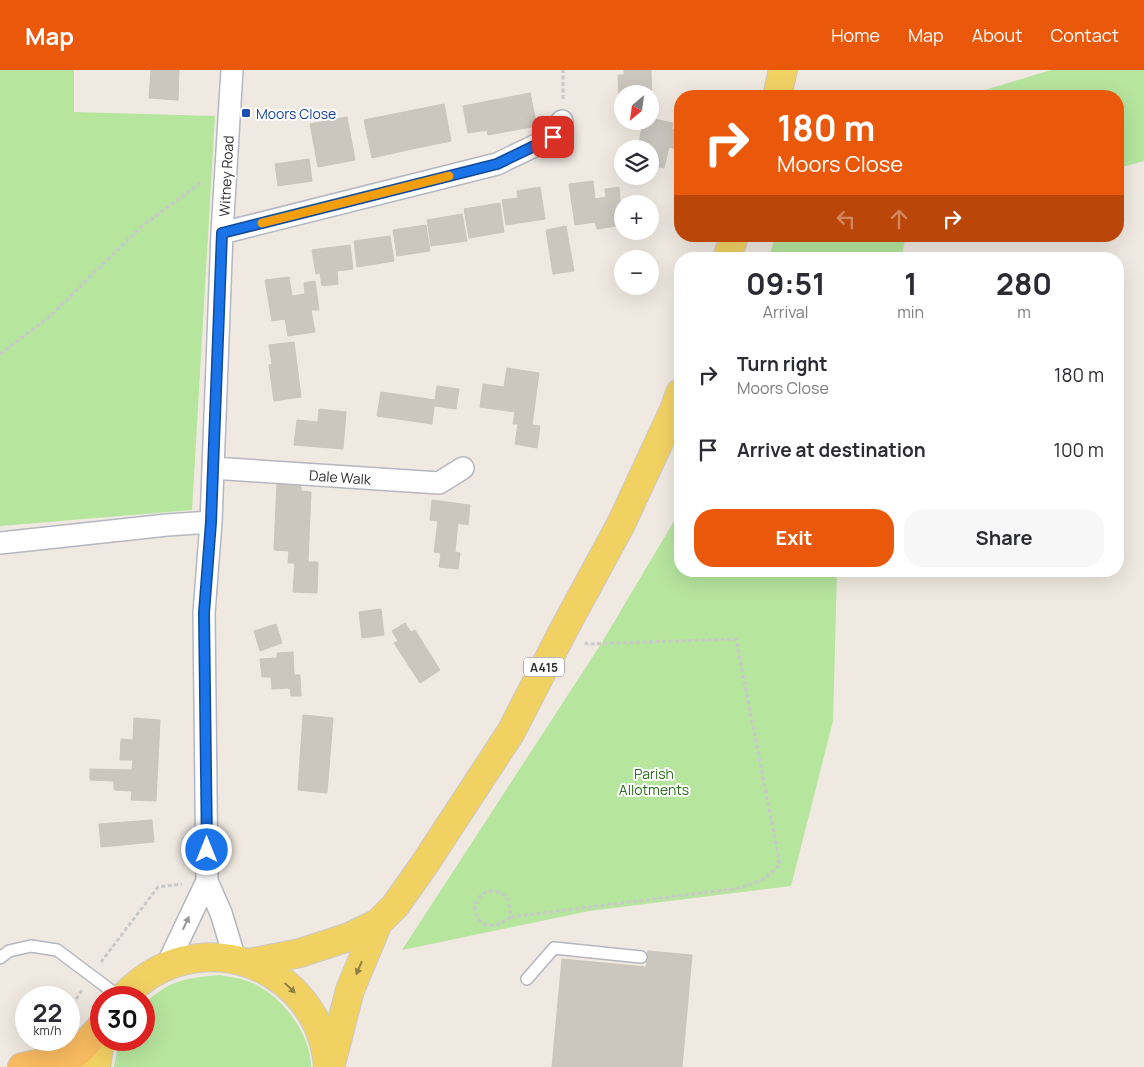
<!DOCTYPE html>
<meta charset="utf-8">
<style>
body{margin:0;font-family:Manrope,sans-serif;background:#f7f7f7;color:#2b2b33;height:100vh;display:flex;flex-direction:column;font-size:19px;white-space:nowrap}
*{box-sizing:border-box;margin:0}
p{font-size:16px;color:#7c7c81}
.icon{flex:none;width:28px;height:28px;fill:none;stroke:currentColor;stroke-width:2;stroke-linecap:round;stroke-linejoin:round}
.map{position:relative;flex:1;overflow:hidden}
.panel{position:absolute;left:674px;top:182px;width:450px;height:325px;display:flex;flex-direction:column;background:#fff;border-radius:20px;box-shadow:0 5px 20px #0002}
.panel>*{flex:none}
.banner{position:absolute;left:674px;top:20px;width:450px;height:152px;border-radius:20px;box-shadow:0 5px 20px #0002;background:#ea580c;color:#fff;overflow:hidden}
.needle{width:32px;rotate:209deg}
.controls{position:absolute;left:614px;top:15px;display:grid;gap:10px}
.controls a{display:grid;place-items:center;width:45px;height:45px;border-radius:50%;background:#fff;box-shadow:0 5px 20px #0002;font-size:25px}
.speed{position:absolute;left:15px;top:916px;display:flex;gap:10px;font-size:25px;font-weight:700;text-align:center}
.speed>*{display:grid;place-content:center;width:65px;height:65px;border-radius:50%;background:#fff;box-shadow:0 5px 20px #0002;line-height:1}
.speed small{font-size:12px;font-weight:400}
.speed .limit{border:8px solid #d22;background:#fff;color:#111}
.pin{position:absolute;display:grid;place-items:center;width:42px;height:42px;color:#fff;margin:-21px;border-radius:10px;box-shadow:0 2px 8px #0006}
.me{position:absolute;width:55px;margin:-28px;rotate:0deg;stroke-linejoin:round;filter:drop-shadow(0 0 4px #0008)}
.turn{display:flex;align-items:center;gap:18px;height:105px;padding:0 20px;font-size:22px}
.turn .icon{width:65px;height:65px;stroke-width:2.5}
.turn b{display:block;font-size:35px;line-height:42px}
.lanes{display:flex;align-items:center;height:48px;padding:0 20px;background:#0003;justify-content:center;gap:25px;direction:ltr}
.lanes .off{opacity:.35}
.eta{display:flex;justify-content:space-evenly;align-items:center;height:85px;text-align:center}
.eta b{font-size:30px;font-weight:700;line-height:35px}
.primary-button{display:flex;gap:10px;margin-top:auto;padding:10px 20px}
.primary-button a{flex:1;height:58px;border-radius:20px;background:#ea580c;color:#fff;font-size:20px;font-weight:700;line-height:58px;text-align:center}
.primary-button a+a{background:#f7f7f7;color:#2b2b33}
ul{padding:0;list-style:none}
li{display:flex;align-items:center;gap:15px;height:75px;padding:0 20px}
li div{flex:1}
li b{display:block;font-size:19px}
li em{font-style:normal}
header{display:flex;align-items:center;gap:30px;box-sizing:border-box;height:70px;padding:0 25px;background:#ea580c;color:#fff}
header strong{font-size:24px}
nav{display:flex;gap:28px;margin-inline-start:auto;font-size:18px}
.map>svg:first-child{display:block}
.green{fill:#b6e59e}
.building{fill:#cbc7bf;stroke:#cbc5ba}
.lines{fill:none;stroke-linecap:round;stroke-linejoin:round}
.service-casing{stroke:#b4b7c1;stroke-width:14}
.minor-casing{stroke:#b4b7c1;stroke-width:24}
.primary-casing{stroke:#c9c9c9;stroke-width:30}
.trunk-casing{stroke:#c9c9c9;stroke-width:30}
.path{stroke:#c9c9c9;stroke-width:3;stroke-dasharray:4 2.5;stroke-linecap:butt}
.service{stroke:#fff;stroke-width:11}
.minor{stroke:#fff;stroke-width:21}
.primary{stroke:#f2d163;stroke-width:28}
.trunk{stroke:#f8ba60;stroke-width:28}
.oneway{fill:#969696}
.oneway2{fill:#908048}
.route-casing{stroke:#114b97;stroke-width:12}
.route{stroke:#1a73e8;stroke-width:9}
.slow{stroke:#f59e0b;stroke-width:9}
.transit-dot{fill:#1a4fb4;stroke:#fff;stroke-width:2}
.labels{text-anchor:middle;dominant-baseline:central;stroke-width:4;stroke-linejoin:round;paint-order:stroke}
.shield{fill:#fff;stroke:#6d6d6d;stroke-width:1}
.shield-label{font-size:12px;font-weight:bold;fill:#2e2e2e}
.transit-label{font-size:14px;fill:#164399;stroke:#fff;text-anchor:start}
.street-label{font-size:14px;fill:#2e2e2e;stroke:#fff}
.park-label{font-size:14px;fill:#2c6e1b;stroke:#fff}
</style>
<header>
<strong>Map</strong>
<nav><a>Home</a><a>Map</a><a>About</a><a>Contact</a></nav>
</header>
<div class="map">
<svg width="1144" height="997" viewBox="0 0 1144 997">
<rect width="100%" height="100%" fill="#efe9e1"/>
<!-- green -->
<path class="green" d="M0,0H74V42L215,46L192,440L0,456Z
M1051,0H1144V91L1118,98V26H965Z
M776,166H906L901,189H768Z
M680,441V501H837L833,651L791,816L589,841L402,880L601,574Z
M220,905C229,907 241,908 250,912C281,925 311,963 311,997H114L119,970H144V934C170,910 185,908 220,905Z"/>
<!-- building -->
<path class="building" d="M151,0H179L178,30L149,28Z
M624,0H651L652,37H650V24H622V38H619L618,5H624Z
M530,23L537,56L488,65L487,60L468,63L463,36Z
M444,34L451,71L412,79L404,42Z
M404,42L412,79L372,88L364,50Z
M347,47L355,90L318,97L310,54Z
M650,48L673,53L672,59L680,61L678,79L669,77L664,98L650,95V79H638L643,51H650Z
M309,89L312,111L278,116L275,94Z
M593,111L595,129L606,127L605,119L619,117L622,155L597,159L595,152L575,155L569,114Z
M540,117L545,149L506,155L502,130L518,128L517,121Z
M500,133L504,162L469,168L464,139Z
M462,144L467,171L431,176L427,150Z
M426,155L430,181L397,186L393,160Z
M566,156L574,201L553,204L546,160Z
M390,166L394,191L357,197L354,171Z
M350,175L353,199L337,201L338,214L322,216L320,203L316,204L312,180Z
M289,207L292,226L305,224L304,213L315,211L319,240H311L315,262L288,266L285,249L272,251L265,210Z
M294,272L301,327L274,331L269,295L272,294L269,275Z
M507,298L539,303L532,355L540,356L537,378L515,374L518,354H513L515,342L480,337L483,314L504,317Z
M437,316L459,319L456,339L434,336L432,354L377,346L381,322L435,330Z
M319,339L346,342L343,379L294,375L297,350L318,352Z
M277,412L301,413V421L311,422L308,492H318L317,523L293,522L295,493H288L289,481L274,480Z
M432,430L470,435L468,455L458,453L455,482L460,483L458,499L439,497L441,483L434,482L438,451L430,450Z
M381,539L384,565L362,568L359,542Z
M405,553L411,562L415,560L440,600L420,613L394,573L398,571L392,561Z
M276,554L282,573L260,581L254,561Z
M293,582L294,605H300L301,626H291L290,618L272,619L271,607H262L260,589L277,588V583Z
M303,645L333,648L327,723L298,720Z
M134,648L160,650L156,731L131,730L132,721L114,720V711L90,710V699L132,700L133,690H120L121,669L133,670Z
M152,750L154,772L101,777L99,754Z
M648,881L692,885L682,997H552L562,889L646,897Z"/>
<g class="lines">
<defs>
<path id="service" d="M0,888L9,881L31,876L57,880L121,928
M527,909L554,878L641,887"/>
<path id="minor" d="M232,0L222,163L211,452L204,543L207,811L221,843L235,889
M222,163L497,94L553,67L562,51
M213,398L439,413L463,398
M0,473L167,455L211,452
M167,895L207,811"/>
<path id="primary" d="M777,26L783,0
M727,189L734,166
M249,893L300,883L349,867L378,853L395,836L424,795L511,662L563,561L621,454L674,340L680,323
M123,928C193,849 320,892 328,997
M331,994L350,920L378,853
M96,997L101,966"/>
<path id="trunk" d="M22,997L55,990L77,983L101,957"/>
</defs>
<!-- service casing -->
<use href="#service" class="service-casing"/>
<!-- minor casing -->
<use href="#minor" class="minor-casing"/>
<!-- primary casing -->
<use href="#primary" class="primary-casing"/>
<!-- trunk casing -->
<use href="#trunk" class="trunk-casing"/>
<!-- path -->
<path class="path" d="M563,29V0
M0,284L48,248L142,156L203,111
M511,847C473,875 464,823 491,821C498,821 503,824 508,829L511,847L740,818L764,809L780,795L736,569L588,574L585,573
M101,892L158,817L182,814
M69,940L82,920"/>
<!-- service -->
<use href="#service" class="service"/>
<!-- minor -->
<use href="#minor" class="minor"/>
<!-- primary -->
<use href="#primary" class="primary"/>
<!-- trunk -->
<use href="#trunk" class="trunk"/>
</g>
<!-- one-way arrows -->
<defs><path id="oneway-solid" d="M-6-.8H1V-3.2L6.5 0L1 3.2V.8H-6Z" transform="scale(1.25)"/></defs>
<use class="oneway" href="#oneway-solid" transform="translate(186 853) rotate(-65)"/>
<g class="oneway2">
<use href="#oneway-solid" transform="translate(359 898) rotate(113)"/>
<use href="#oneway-solid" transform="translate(290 918) rotate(43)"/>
</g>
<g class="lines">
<defs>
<path id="route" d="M207,780L204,543L211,452L222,163L497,94L553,67"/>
</defs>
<!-- route casing -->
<use href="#route" class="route-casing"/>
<!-- route -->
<use href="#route" class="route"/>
<!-- slow -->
<path class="slow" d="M262,153L449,106"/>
</g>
<!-- markers -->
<rect class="transit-dot" x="241" y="38" width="10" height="10" rx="2.5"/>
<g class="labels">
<!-- shield labels -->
<rect class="shield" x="524" y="587.5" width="40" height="19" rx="4"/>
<g class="shield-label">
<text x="544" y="597">A415</text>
</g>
<!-- transit labels -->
<g class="transit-label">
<text x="256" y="43">Moors Close</text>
</g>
<!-- street labels -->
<g class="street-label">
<text transform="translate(226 106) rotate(-87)">Witney Road</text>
<text transform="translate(340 407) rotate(4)">Dale Walk</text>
</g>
<!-- park labels -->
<g class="park-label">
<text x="654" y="703">Parish<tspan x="654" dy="16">Allotments</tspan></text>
</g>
</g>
</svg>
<div class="controls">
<a><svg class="needle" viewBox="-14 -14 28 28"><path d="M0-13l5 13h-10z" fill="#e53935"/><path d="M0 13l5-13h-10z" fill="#7c7c81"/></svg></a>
<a><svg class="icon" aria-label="layers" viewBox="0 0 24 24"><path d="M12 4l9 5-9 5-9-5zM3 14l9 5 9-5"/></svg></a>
<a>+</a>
<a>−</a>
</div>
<div class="speed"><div>22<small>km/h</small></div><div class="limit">30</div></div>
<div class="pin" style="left:553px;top:67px;background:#d93025"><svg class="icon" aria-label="arrive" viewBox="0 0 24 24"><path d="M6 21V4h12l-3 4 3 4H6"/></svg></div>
<svg class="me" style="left:207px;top:780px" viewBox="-20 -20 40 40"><circle r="17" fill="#1a73e8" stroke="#fff" stroke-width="3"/><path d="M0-11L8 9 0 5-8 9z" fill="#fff"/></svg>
<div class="banner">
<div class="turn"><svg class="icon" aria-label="right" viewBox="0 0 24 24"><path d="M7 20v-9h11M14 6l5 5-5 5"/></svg><div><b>180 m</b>Moors Close</div></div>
<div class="lanes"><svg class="icon off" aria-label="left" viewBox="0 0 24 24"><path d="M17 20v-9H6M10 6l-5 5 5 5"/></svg><svg class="icon off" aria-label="ahead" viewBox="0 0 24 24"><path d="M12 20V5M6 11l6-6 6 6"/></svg><svg class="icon" aria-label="right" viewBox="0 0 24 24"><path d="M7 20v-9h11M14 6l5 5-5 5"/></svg></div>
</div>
<section class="panel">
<div class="eta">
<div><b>09:51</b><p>Arrival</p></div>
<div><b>1</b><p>min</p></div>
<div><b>280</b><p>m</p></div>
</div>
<ul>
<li><svg class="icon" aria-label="right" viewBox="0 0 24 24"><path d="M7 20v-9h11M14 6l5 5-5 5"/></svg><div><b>Turn right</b><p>Moors Close</p></div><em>180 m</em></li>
<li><svg class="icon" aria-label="arrive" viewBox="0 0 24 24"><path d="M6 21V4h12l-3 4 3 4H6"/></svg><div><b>Arrive at destination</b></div><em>100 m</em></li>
</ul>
<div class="primary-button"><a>Exit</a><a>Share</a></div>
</section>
</div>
